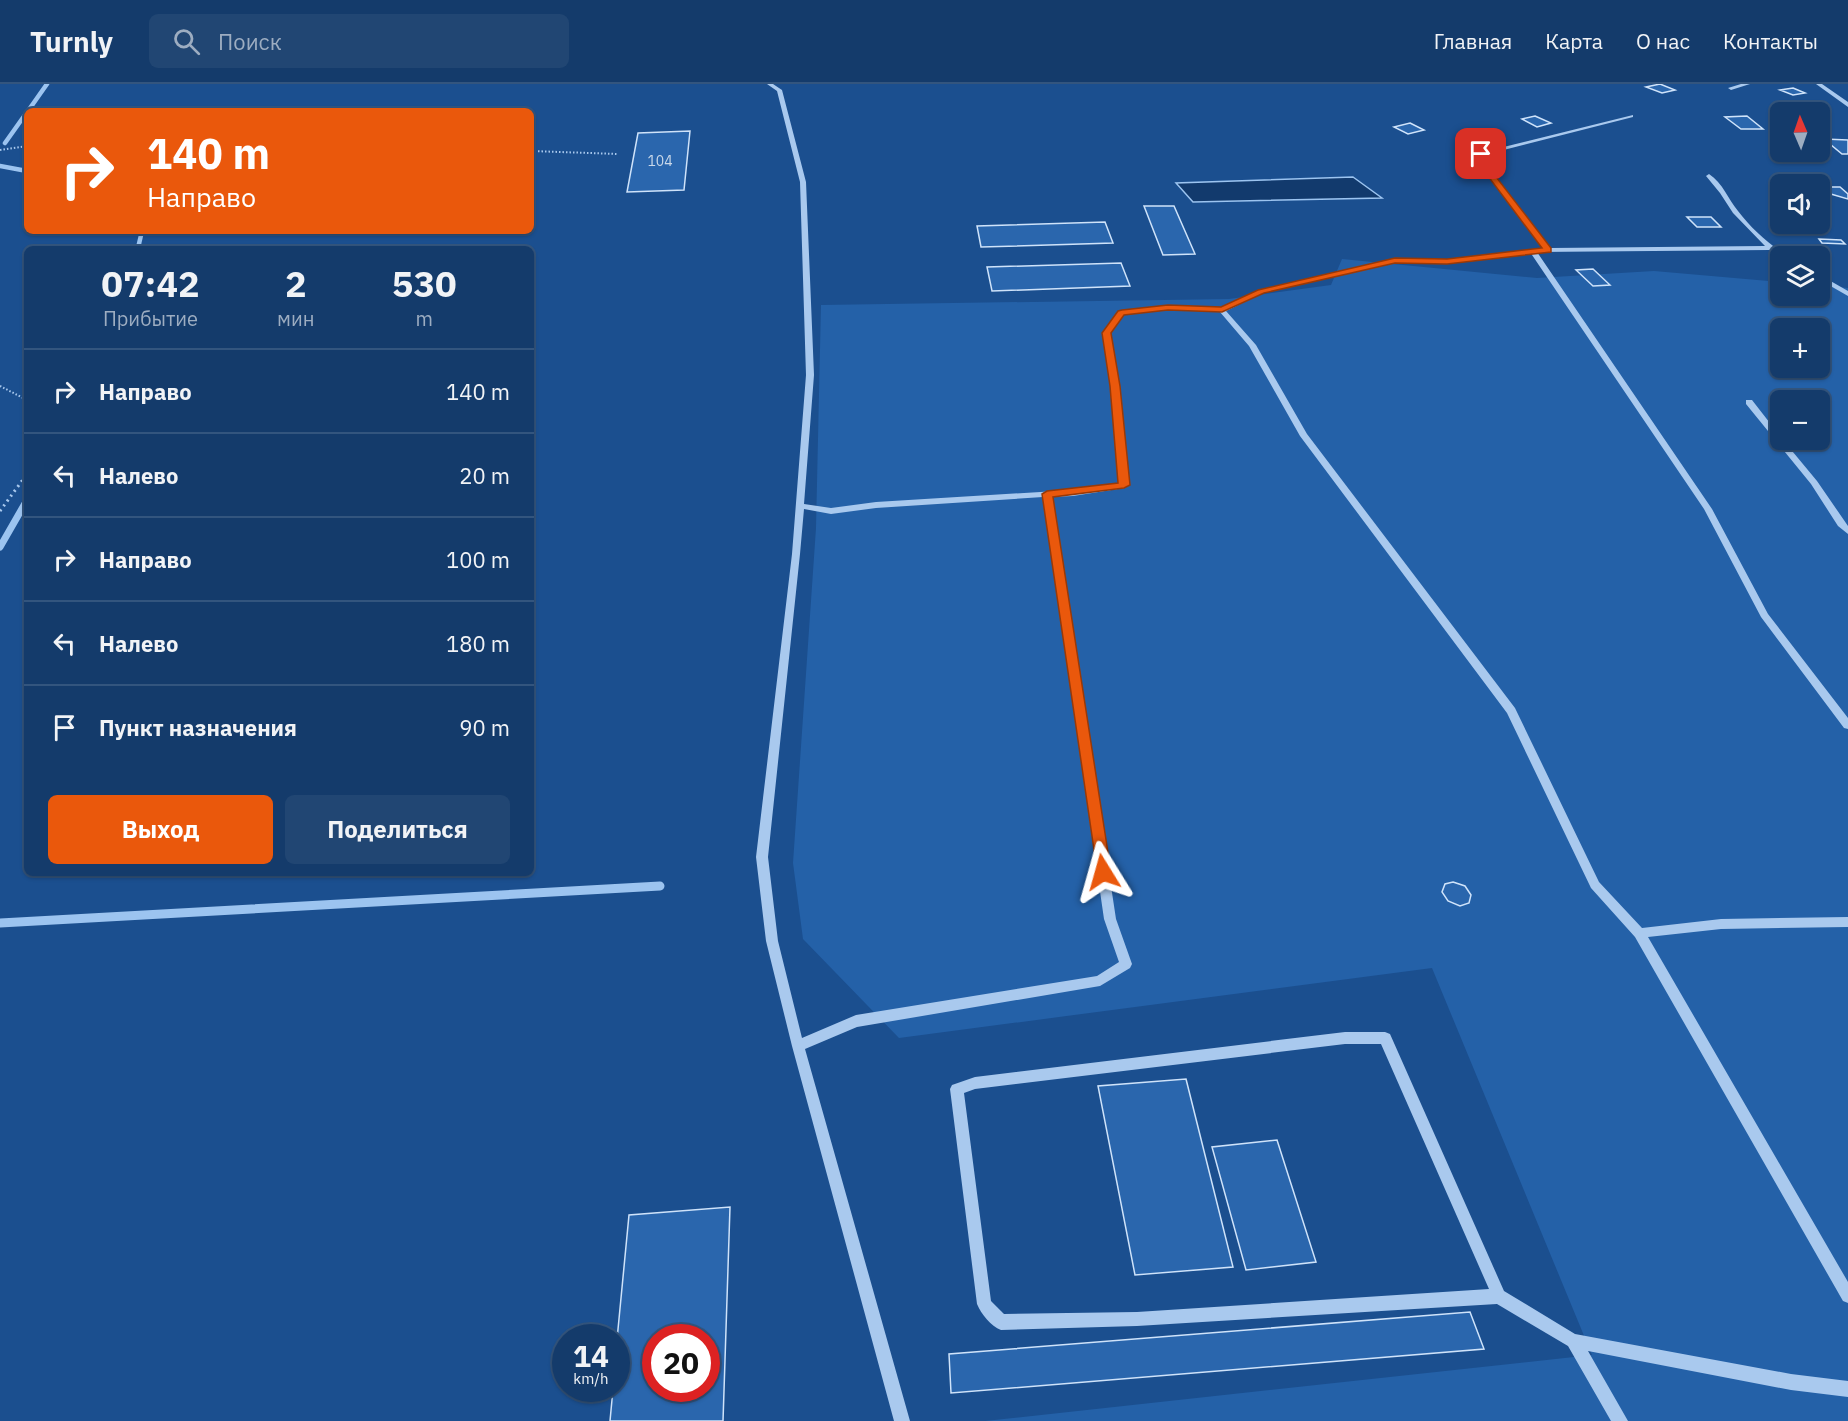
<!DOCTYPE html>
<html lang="ru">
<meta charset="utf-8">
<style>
body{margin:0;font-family:"IBM Plex Sans",sans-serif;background:#214673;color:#f1f3f6;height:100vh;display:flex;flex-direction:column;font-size:22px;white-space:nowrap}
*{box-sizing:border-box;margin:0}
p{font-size:20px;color:#9dadc1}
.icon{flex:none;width:33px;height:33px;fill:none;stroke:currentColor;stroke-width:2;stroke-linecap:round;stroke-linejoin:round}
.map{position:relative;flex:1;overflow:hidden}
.panel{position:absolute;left:24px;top:162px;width:510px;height:630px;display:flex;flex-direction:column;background:#143b6b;border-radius:9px;box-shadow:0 2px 4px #0004,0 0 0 2px #33557e}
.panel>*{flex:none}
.banner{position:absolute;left:24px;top:24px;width:510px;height:126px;border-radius:9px;box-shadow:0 2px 4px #0004,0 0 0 2px #33557e;background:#ea580c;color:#fff;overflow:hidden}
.needle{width:39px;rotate:358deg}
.buttons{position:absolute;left:1770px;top:18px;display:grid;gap:12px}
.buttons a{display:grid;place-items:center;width:60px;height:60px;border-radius:9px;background:#143b6b;box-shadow:0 2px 4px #0004,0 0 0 2px #33557e;font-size:30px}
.speed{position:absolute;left:552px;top:1240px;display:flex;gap:12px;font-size:30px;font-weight:700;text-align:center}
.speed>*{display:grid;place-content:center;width:78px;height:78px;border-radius:50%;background:#143b6b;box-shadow:0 2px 4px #0004,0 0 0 2px #33557e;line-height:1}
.speed small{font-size:15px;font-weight:400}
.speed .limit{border:9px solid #d22;background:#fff;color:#111}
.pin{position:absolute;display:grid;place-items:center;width:51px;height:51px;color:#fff;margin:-26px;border-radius:12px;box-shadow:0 3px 9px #0006}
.me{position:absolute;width:66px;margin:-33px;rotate:352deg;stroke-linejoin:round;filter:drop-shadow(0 0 4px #0008)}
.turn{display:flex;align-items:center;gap:21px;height:126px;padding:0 24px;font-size:27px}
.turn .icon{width:78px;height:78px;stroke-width:2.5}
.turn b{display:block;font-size:42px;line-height:51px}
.eta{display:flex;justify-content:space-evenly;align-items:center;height:102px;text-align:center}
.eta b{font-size:36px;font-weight:700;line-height:42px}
.cta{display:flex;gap:12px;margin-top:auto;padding:12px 24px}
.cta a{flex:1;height:69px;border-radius:9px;background:#ea580c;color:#fff;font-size:24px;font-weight:700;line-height:69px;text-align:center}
.cta a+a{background:#214673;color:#f1f3f6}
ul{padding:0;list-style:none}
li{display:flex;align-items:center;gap:18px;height:84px;padding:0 24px;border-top:2px solid #33557e}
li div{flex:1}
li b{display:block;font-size:22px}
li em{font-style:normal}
header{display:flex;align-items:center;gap:36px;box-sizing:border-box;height:84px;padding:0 30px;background:#143b6b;border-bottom:2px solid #33557e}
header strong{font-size:28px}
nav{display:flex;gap:33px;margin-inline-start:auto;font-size:21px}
.search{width:420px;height:54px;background:#214673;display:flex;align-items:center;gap:15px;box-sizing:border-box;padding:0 21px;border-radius:9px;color:#9dadc1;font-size:22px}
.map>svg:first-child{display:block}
.green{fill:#2461a8;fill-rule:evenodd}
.water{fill:#123a6d;stroke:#9cc4f0;stroke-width:1.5}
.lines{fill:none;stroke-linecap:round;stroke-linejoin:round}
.stream-far3{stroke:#9cc4f0;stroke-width:4.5}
.stream-far2{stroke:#9cc4f0;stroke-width:6}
.stream-far1{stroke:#9cc4f0;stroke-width:7}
.stream{stroke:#9cc4f0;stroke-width:9}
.building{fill:#2a66ad;stroke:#cfe3fa;stroke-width:1.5;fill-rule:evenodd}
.path-far1{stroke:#a9c9ee;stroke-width:2;stroke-dasharray:1.5 2;stroke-linecap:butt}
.path{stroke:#a9c9ee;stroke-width:3;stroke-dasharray:2 4;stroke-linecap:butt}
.minor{fill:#a9c9ee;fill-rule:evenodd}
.route{fill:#ea580c;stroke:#983908;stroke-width:1.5}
.labels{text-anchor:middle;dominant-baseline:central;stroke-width:6;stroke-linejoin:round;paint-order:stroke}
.far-number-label{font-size:14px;fill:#cad9ea}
</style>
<header>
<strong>Turnly</strong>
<div class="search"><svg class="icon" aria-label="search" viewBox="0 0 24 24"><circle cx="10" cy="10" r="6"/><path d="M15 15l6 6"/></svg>Поиск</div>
<nav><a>Главная</a><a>Карта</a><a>О нас</a><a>Контакты</a></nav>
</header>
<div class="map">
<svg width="1848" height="1337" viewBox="0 0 1848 1337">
<rect width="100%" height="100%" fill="#1b4f8f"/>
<!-- green -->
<path class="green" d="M1342,175L1537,194L1654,187L1780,198V212H1820V201L1848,204V1337H985L1592,1271L1432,884L899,954L803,855L793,779L816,444L821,221L1229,215L1331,201ZM1780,244H1820V284H1780ZM1780,316H1820V356H1780Z"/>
<!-- water -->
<path class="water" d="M1353,93L1382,114L1193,118L1176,99Z"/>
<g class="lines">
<!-- stream-far3 -->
<path class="stream-far3" d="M28,27L47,0
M5,59L27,28
M0,82L27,87
M138,164L142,147"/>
<!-- stream-far2 -->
<path class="stream-far2" d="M138,165L139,162"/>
<!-- stream-far1 -->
<path class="stream-far1" d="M0,463L27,416"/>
<!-- stream -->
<path class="stream" d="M0,839L660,802"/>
</g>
<!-- building -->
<path class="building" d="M1660,0L1675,6L1662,9L1646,3Z
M1793,4L1805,9L1793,11L1780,6Z
M1535,32L1551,39L1537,43L1522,35Z
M1747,32L1763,45H1741L1725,33Z
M1410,39L1424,46L1408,50L1394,43Z
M690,47L684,106L627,108L638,49Z
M1824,55L1848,56V70H1842Z
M1820,103H1840L1848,110V115L1824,108Z
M1144,122H1174L1195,170L1163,171Z
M1687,133H1711L1721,143H1697Z
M1105,138L1113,159L981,163L977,142Z
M1819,155L1841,156L1845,160L1822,159Z
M1121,179L1130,202L992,207L987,183Z
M1593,185L1610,201L1593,202L1576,186Z
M1453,798L1465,802L1471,811L1469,819L1460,822L1448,817L1442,808L1445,800Z
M1186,995L1233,1183L1135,1191L1098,1002Z
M1277,1056L1316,1178L1246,1186L1212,1063Z
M730,1123L723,1337H610L613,1305H616V1266L629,1131ZM656,1254H706V1305H656Z
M1470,1228L1484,1265L951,1309L949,1270Z"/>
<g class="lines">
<!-- path-far1 -->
<path class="path-far1" d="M0,66L27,62
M531,67L618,70
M0,302L27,316"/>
<!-- path -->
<path class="path" d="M0,427L27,390"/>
<!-- minor -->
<path class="minor" d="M767,0H773L782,6L806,98L814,291L804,420L831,424L876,418L1073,406L1120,399L1111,302L1103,249L1120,228L1168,221L1221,224L1259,206L1395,175L1447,176L1543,164L1477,76L1479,69L1633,31V33L1484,71L1483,76L1550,164L1765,162L1733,129L1720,109L1706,92L1709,90C1723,99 1728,115 1738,127C1751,144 1769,161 1787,171L1788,172H1781L1769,166L1537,168L1712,425L1768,530L1848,634V645L1844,644L1761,533L1704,425L1530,168L1447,180L1395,179L1263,209L1226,227L1256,261L1307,350L1515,624L1599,798L1642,844L1721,835L1848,833V843L1721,845L1648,853L1848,1198V1219L1843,1217L1635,853L1591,804L1507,629L1300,352L1249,262L1220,228L1168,225L1124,231L1111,249L1119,302L1128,401L1124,404L1073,412L1052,413L1116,835L1132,880L1130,884L1100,902L857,943L805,965L910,1337H894L792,962L766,857L756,773L792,470L806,291L800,98L777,7ZM1043,413L1104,835L1119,878L1097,892L856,931L802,954L778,857L768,773L800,470L804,425L831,430L876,424Z
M1741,0H1750L1731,6L1728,4Z
M1816,0H1822L1848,18V23Z
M1820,191L1848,207V212L1820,196Z
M1746,316H1752L1780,352V356H1783L1817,397L1848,442V450L1838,442L1811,400L1746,320Z
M1345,948H1385L1390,950L1504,1207L1575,1250L1791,1290L1848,1297V1313L1791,1306L1588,1267L1628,1337H1611L1568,1262L1497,1220L1137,1242L1001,1246C991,1242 981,1230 977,1220L950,1005L952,1001L975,993ZM1345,960H1381L1489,1205L1137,1228L1004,1230L991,1217L964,1009L975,1005Z"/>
</g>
<!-- route -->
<path class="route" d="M1481,68L1485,70L1483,76L1551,164V168L1447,180L1395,179L1264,209L1222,228L1168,226L1124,231L1111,249L1120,302L1130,401L1124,404L1053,413L1111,788L1109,793H1098L1042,410L1047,407L1118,399L1110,302L1102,249L1118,227L1122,226L1168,221L1221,223L1258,206L1395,174L1447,175L1542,164L1476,76L1477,70Z"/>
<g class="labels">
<!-- far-number labels -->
<g class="far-number-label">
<text x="660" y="77">104</text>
</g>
</g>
</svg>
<div class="buttons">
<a><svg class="needle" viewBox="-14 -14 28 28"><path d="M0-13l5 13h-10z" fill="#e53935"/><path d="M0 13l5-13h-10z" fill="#9dadc1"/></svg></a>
<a><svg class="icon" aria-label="sound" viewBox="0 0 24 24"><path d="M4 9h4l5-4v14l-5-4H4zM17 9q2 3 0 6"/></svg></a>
<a><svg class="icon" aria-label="layers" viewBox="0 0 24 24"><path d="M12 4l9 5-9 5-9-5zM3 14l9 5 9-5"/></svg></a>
<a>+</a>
<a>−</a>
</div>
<div class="speed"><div>14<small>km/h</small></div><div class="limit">20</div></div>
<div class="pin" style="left:1481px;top:70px;background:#d93025"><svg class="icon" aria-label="arrive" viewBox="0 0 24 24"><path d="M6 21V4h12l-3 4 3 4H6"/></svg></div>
<svg class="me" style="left:1103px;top:788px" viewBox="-20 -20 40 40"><path d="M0-17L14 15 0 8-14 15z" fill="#ea580c" stroke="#fff" stroke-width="4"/></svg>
<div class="banner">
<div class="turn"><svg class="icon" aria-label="right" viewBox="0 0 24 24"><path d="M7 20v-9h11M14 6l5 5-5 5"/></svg><div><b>140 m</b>Направо</div></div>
</div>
<section class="panel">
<div class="eta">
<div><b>07:42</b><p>Прибытие</p></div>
<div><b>2</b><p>мин</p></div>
<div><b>530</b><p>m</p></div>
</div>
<ul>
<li><svg class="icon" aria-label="right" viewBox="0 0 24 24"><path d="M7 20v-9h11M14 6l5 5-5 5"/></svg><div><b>Направо</b></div><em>140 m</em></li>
<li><svg class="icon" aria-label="left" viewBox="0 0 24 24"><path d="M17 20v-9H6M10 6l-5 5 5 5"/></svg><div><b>Налево</b></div><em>20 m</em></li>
<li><svg class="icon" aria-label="right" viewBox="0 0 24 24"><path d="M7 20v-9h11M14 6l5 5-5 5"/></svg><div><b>Направо</b></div><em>100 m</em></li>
<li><svg class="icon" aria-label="left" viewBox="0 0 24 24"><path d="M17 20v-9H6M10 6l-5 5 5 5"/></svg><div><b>Налево</b></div><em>180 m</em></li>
<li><svg class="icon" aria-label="arrive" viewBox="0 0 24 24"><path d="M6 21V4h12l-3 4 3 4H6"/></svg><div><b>Пункт назначения</b></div><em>90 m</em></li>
</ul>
<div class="cta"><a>Выход</a><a>Поделиться</a></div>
</section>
</div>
